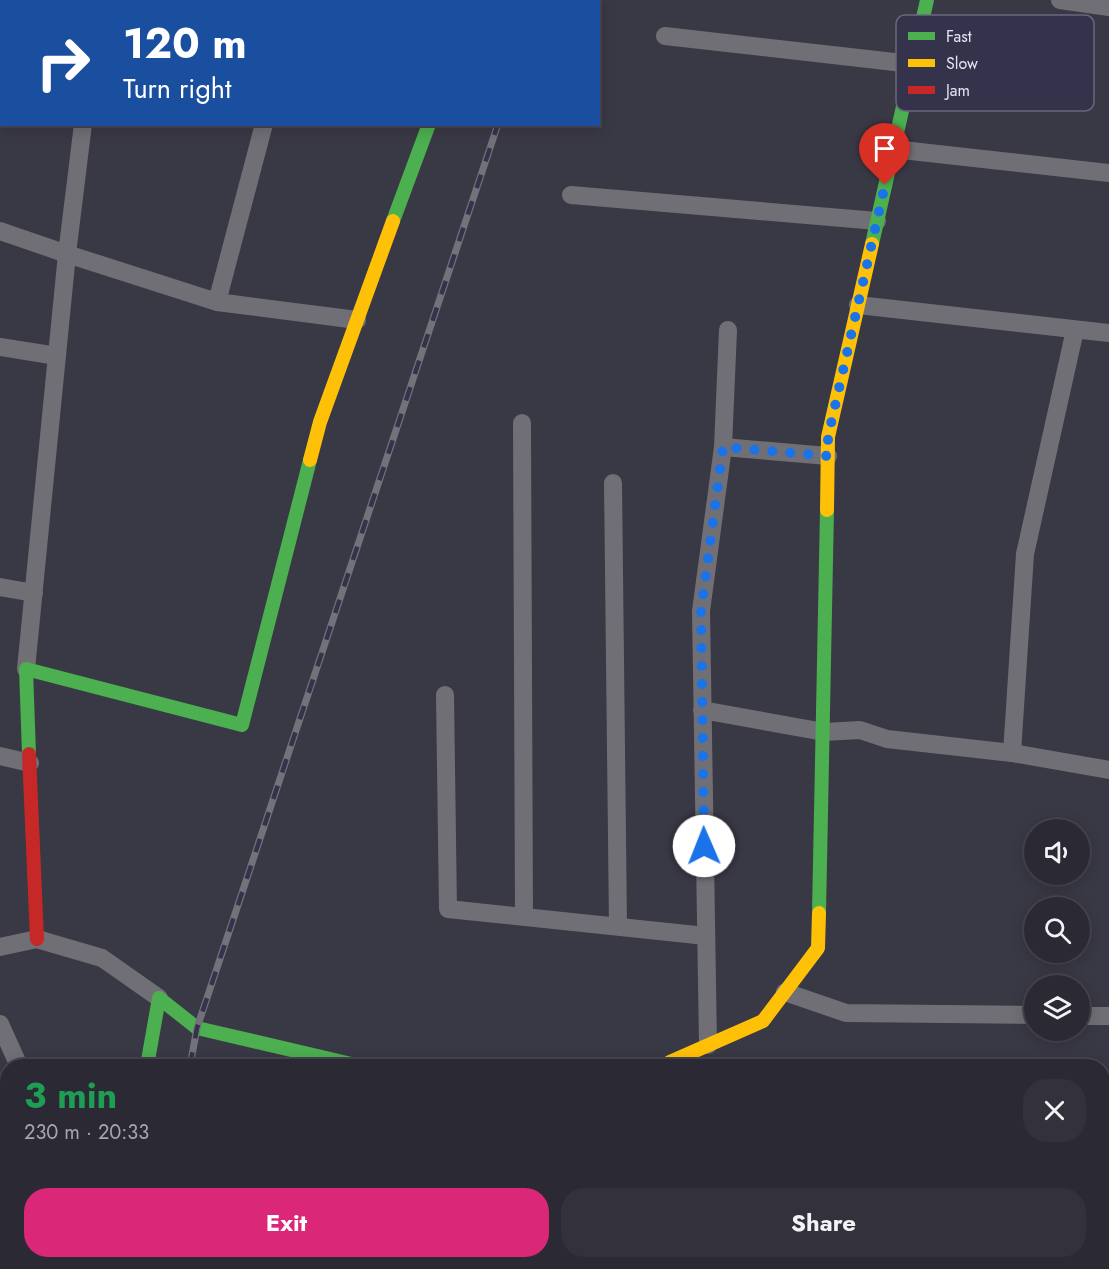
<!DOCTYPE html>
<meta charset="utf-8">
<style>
body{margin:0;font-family:Jost,sans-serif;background:#33323c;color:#f1f3f6;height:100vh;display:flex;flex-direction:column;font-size:22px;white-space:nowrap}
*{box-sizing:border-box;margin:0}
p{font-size:20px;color:#a6a7ac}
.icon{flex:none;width:33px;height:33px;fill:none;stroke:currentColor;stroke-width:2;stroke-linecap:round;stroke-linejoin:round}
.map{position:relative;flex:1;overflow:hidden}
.side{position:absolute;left:0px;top:1059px;width:1110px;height:210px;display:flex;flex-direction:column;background:#2b2a34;border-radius:24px 24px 0 0;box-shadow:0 3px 15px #0003,0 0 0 2px #47464f}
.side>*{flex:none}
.hud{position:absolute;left:0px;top:0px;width:600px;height:126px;box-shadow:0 3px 15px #0003,0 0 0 2px #47464f;background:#1a4fa0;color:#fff;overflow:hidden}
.fabs{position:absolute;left:1024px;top:819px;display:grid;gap:12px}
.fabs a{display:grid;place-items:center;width:66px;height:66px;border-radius:50%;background:#2b2a34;box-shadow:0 3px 15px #0003,0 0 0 2px #47464f;font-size:30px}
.pin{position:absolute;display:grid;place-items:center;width:51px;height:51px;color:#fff;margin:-62px -26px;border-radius:50% 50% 50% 0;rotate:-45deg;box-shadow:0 0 6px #0007}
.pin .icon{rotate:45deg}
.me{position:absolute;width:66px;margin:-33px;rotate:359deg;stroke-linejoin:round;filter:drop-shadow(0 0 4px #0008)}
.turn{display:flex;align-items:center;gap:21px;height:126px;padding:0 24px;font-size:27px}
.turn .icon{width:78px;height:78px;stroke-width:2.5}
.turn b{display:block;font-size:42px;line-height:51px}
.round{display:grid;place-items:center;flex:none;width:63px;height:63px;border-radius:24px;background:#33323c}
.overview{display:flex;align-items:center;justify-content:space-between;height:102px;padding:0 24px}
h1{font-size:36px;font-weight:700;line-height:45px;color:#1e9e55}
.primary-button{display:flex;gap:12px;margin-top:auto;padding:12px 24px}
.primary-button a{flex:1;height:69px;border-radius:24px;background:#db2777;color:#fff;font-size:24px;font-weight:700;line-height:69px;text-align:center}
.primary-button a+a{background:#33323c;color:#f1f3f6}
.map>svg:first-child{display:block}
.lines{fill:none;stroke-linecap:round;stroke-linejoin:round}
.street{stroke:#706f75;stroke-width:18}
.fast{stroke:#4caf50;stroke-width:14}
.slow{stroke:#ffc107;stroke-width:14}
.jam{stroke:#c62828;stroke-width:14}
.rail-casing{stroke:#72727a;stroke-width:7}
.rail{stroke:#35324b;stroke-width:4.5;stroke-dasharray:14;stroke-linecap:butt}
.route{stroke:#1a73e8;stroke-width:10;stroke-dasharray:0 18}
.key{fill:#35324b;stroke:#6a677e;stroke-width:1.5}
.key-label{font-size:16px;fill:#e5e4f4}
</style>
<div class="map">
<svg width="1109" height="1269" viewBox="0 0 1109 1269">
<rect width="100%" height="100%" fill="#393845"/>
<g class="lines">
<!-- street -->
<path class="street" d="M142,0L146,2
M1060,0L1109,7
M331,2L332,0
M474,2V0
M665,36L912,64
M0,74L2,75
M264,124L217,302L357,320
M893,149L1109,173
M571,195L877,221
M0,231L67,254L83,124
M858,305L1109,333
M0,347L57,356
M522,423L524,917
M723,447L828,456
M613,483L618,926
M0,587L34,593
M26,669L67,254L217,302
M445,695L448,909L706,936
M702,710L824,732L860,730L887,739L1012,753L1109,770
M1012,753L1025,554L1075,330
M0,756L30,763
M0,947L37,939L102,958L159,998
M785,992L846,1013L1035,1015
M1080,1016H1109
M0,1024L19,1066
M708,1045L701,611L723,447L728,330
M0,1118L8,1117
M624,1262L665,1269
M938,1269L939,1262"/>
<!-- fast -->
<path class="fast" d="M393,221L429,124
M872,244L927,0
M29,754L26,669L242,725L310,460
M819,913L827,510
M147,1066L159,998L197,1028L360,1066"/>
<!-- slow -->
<path class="slow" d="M310,460L320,422L393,221
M827,510L828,437L872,244
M668,1066L670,1062L763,1021L818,948L819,913"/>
<!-- jam -->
<path class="jam" d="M29,754L37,939
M1102,1225L1109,1226
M85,1269L88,1262"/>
<defs>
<path id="rail" d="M539,2V0
M190,1066L197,1028L498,124
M155,1269L156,1262"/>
</defs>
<!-- rail casing -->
<use href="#rail" class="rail-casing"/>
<!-- rail -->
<use href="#rail" class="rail"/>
</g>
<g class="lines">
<!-- route -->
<path class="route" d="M704,846L701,611L723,447L828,456V437L885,185"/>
</g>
<!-- legend -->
<rect x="896" y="15" width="198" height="96" rx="9" class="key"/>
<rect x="908" y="32" width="27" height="8" fill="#4caf50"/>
<rect x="908" y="59" width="27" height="8" fill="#ffc107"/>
<rect x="908" y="86" width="27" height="8" fill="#c62828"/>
<g class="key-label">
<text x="946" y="42">Fast</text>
<text x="946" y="69">Slow</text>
<text x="946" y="96">Jam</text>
</g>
</svg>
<div class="fabs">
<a><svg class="icon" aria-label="sound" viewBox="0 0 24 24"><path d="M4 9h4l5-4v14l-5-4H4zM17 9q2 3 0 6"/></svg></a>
<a><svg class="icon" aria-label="search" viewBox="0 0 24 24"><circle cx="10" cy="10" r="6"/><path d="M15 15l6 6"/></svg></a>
<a><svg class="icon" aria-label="layers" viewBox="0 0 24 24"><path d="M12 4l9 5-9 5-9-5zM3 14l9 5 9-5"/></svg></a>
</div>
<div class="pin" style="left:885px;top:185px;background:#d93025"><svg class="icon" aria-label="arrive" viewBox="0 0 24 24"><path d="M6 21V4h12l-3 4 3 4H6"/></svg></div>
<svg class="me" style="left:704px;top:846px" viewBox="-20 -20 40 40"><circle r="19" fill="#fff"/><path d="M0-13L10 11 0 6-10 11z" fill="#1a73e8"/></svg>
<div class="hud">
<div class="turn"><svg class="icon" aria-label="right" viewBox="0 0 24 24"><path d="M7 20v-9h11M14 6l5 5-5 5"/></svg><div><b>120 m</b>Turn right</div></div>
</div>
<section class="side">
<div class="overview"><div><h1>3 min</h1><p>230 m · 20:33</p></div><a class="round"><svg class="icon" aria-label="close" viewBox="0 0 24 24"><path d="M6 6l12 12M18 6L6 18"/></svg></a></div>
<div class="primary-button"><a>Exit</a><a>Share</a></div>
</section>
</div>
